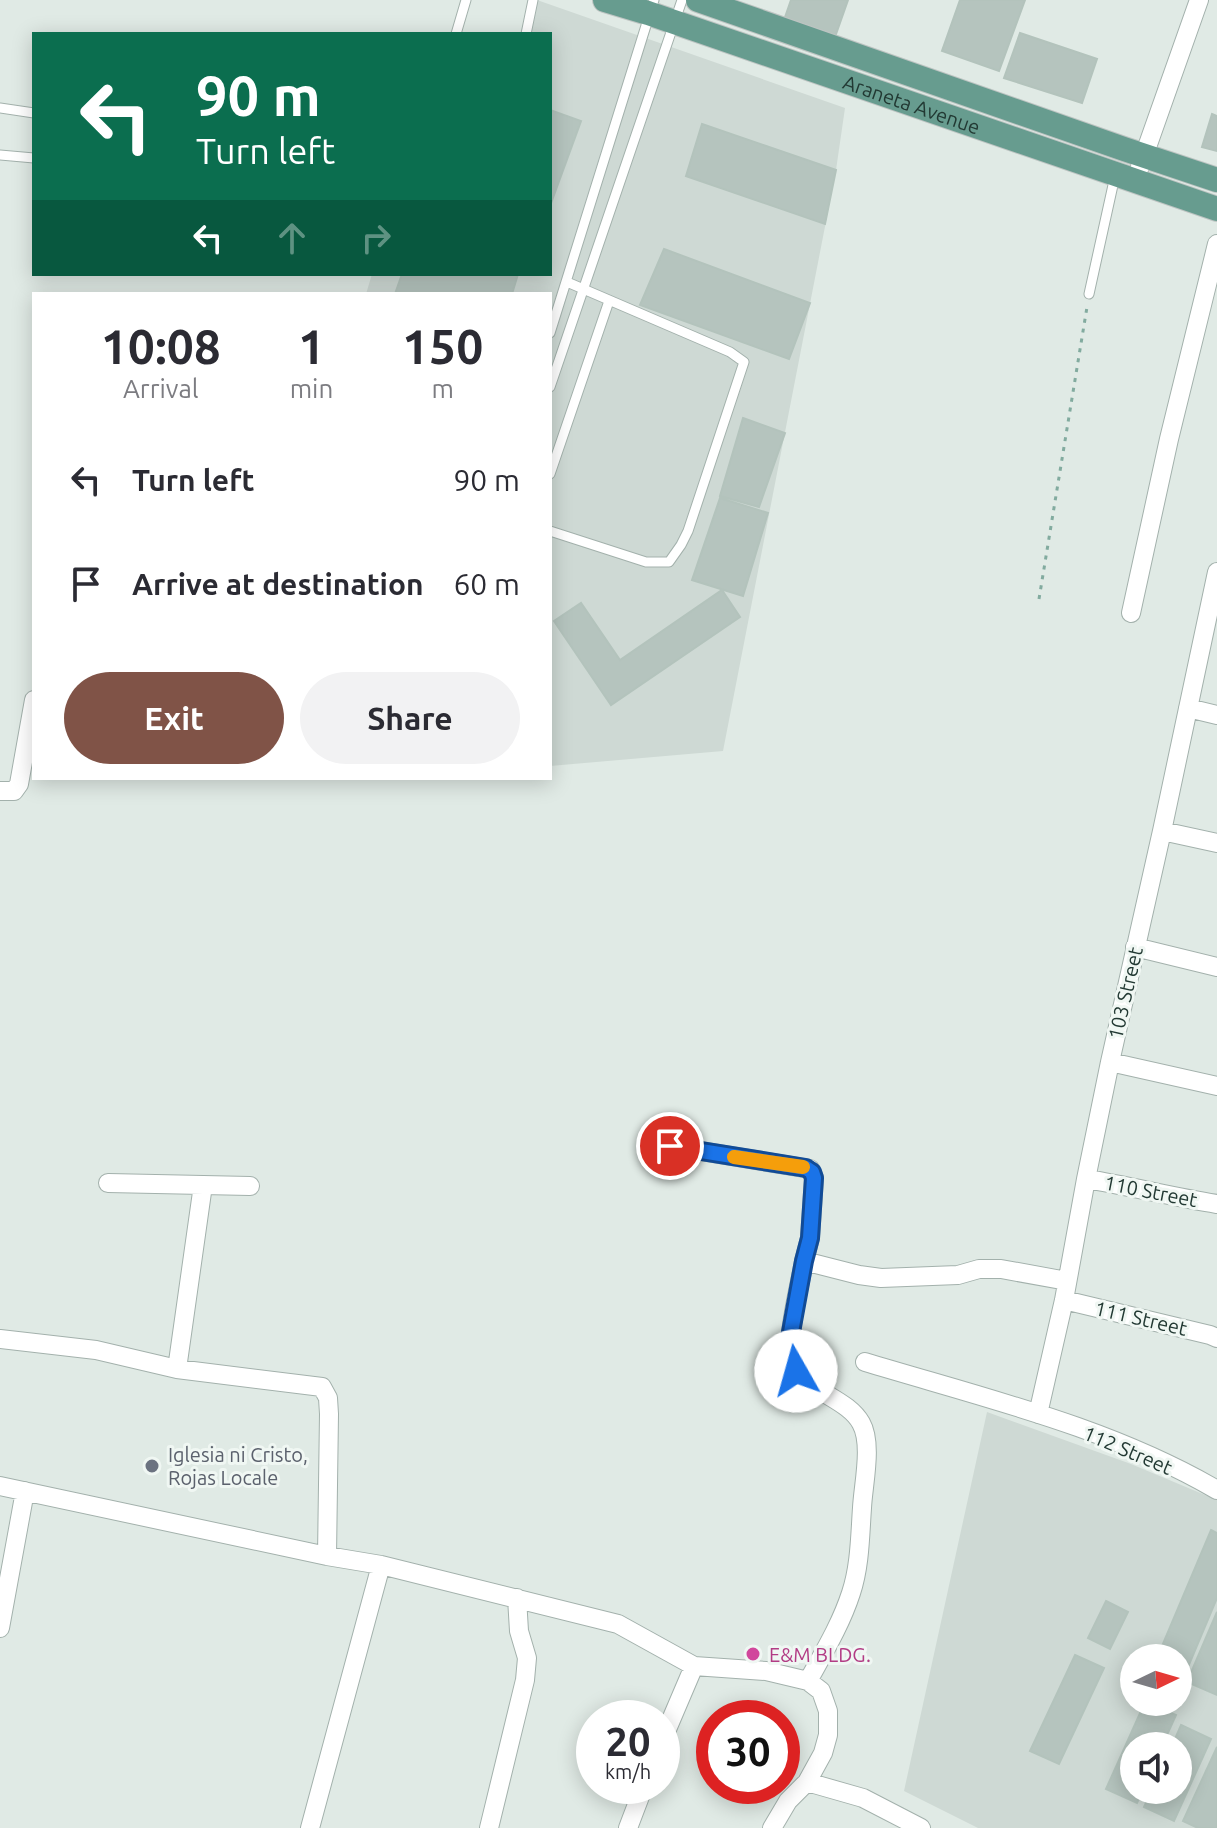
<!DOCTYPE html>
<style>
body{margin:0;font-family:Ubuntu,sans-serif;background:#f2f2f3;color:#2b2b33;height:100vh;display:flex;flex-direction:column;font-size:30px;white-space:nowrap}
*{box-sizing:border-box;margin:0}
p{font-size:26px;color:#7c7c81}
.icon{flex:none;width:44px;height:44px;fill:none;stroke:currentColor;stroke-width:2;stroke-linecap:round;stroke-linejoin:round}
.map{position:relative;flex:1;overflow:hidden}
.details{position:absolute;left:32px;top:292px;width:520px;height:488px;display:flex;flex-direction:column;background:#fff;border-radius:0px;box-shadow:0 4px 20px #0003}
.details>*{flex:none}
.banner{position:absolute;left:32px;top:32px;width:520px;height:244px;border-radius:0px;box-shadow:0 4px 20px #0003;background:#0b6e4f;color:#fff;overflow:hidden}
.needle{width:52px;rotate:85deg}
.fabs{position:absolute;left:1120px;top:1644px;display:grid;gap:16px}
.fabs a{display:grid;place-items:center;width:72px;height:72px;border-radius:50%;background:#fff;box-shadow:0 4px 20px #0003;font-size:40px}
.speed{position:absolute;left:576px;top:1700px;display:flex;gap:16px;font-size:40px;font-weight:700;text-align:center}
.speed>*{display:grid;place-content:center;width:104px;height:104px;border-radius:50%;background:#fff;box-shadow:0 4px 20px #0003;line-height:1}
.speed small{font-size:20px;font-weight:400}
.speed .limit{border:12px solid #d22;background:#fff;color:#111}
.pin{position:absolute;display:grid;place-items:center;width:68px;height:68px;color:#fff;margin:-34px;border:4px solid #fff;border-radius:50%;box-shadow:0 2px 8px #0007}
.me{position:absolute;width:88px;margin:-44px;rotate:353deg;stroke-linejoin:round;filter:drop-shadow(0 0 6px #0008)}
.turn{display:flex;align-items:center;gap:28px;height:168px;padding:0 32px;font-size:36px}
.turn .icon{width:104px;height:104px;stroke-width:2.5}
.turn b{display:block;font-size:56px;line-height:68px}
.lanes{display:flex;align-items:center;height:76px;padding:0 32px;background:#0003;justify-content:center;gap:40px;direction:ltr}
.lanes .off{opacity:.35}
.eta{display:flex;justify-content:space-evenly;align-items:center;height:136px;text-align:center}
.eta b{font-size:48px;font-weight:600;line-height:56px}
.button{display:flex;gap:16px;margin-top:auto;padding:16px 32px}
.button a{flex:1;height:92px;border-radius:48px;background:#805347;color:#fff;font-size:32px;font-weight:600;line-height:92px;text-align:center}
.button a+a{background:#f2f2f3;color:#2b2b33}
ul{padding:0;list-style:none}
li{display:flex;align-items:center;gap:24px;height:104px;padding:0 32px}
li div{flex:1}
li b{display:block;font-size:30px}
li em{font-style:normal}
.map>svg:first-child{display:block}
.built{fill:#ced9d4;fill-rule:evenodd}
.building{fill:#b5c4be;stroke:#b3c3bc;stroke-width:2}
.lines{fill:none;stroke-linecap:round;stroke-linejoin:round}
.service-casing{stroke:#a3b1ac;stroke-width:11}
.minor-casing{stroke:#a3b1ac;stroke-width:20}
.primary-casing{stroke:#bdc4c2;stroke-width:26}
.path{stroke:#82ab9f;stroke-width:3;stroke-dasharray:4 6;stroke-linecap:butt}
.service{stroke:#fff;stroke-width:9}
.minor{stroke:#fff;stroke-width:18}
.primary{stroke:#679c8f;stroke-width:24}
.route-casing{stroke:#114b97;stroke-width:20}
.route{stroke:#1a73e8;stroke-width:14}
.slow{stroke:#f59e0b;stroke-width:14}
.worship-dot{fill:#6b7280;stroke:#f0f7f3;stroke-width:3}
.hotel-dot{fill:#d1479c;stroke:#f0f7f3;stroke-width:3}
.labels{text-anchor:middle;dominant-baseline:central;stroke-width:6;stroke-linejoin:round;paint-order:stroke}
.street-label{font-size:20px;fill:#223933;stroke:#f0f7f3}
.worship-label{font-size:20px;fill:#5b616d;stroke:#f0f7f3;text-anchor:start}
.hotel-label{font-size:20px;fill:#b23c85;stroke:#f0f7f3;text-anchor:start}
</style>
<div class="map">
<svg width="1217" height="1828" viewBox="0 0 1217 1828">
<rect width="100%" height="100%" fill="#e0eae5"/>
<!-- built -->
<path class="built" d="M533,0H537L845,108L836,170L723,751L550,766V294H366L372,274H550V34H527Z
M987,1412L1131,1464L1217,1500V1828H978L904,1791ZM1134,1658H1178V1702H1134ZM1134,1746H1178V1790H1134Z"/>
<!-- building -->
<path class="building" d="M791,0H848L835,37L784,20Z
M960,0H1025L999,71L942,51Z
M1020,33L1097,59L1082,103L1004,78Z
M550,110L581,121L550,206Z
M1212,114L1217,116V151L1202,147Z
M702,124L836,170L825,224L686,176Z
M664,249L810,303L789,359L640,305Z
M402,274H518L512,294H395Z
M743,418L785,433L759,507L720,496Z
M720,498L768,513L743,596L692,580Z
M722,590L740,617L611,705L554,621L581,603L620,660Z
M1211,1530L1217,1533V1598L1183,1679L1178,1677V1658H1157Z
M1106,1601L1128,1612L1110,1649L1088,1638Z
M1217,1612V1695L1187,1682Z
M1075,1655L1104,1668L1059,1764L1030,1751Z
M1145,1702L1176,1715L1162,1746H1134V1790H1143L1137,1803L1106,1789Z
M1181,1725L1211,1739L1174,1821L1144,1807L1152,1790H1178V1746H1172Z
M1217,1747V1828H1198L1183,1821Z"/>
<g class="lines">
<defs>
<path id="service" d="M456,34L466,0
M526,34L533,0
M0,108L34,113
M0,155L34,158
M1089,294L1115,176
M550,333L654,0
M550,387L682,0
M550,474L609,301
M550,531L646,562H669L681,545L688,531L744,362L730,352L567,282"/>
<path id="minor" d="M1140,167L1199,0
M1131,613L1169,439L1217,244
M1188,708L1217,715
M0,791H14L19,784L34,700
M1162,831L1217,843
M1135,947L1217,967
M1110,1062L1217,1086
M670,1146L810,1169L814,1178L810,1238L804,1261L859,1275L881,1278L958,1275L979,1269H1001L1067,1281
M1086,1179C1130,1186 1173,1197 1217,1204
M108,1183L203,1185L177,1369
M203,1185L250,1186
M804,1261C800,1286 782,1349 795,1369C801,1378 810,1384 818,1389C833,1399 852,1407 861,1423C873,1444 863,1485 862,1508C860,1536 860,1566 851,1593C841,1624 824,1652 808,1681
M1064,1300L1210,1335L1217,1338
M0,1339L96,1350L177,1369L322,1387L328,1398L329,1414L327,1556
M865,1362C984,1398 1109,1427 1217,1490
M1038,1414L1064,1300L1086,1179L1110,1062L1162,831L1217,572
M0,1486L327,1556L381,1565L618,1624L694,1666L766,1671L808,1681L821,1691L828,1711V1735L823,1753L807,1782L788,1801L772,1828
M0,1628L25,1491
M662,1741L694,1666
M807,1782L863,1798L921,1828
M310,1828L381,1565
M489,1828L525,1680L527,1658L519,1631L517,1598
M628,1828L644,1786"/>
<g id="primary">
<path id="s1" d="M605,0L648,13L1217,209"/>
<path d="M698,0L1124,149L1217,180"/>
</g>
</defs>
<!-- service casing -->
<use href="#service" class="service-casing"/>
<!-- minor casing -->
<use href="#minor" class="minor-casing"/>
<!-- primary casing -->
<use href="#primary" class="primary-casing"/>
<!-- path -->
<path class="path" d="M1039,599L1087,307"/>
<!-- service -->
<use href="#service" class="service"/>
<!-- minor -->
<use href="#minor" class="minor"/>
<!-- primary -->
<use href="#primary" class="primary"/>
</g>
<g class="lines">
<defs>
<path id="route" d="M670,1146L806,1168L812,1172L814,1178L810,1238L804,1261L789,1343L791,1360L796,1371"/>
</defs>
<!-- route casing -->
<use href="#route" class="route-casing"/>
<!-- route -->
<use href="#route" class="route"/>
<!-- slow -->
<path class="slow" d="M734,1157L803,1167"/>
</g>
<!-- markers -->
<circle class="worship-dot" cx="152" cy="1466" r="8"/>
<circle class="hotel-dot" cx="753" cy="1654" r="8"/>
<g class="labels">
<!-- street labels -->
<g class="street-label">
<text stroke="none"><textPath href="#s1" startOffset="324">Araneta Avenue</textPath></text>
<text transform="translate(1125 993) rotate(-77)">103 Street</text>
<text transform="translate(1151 1191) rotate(11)">110 Street</text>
<text transform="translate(1141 1318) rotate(13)">111 Street</text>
<text transform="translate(1128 1450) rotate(23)">112 Street</text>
</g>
<!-- worship labels -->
<g class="worship-label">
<text x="168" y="1454">Iglesia ni Cristo,<tspan x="168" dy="23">Rojas Locale</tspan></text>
</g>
<!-- hotel labels -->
<g class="hotel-label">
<text x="769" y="1654">E&amp;M BLDG.</text>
</g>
</g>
</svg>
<div class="fabs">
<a><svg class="needle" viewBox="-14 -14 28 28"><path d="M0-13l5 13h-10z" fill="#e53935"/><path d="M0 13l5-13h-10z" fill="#7c7c81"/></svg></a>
<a><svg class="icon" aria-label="sound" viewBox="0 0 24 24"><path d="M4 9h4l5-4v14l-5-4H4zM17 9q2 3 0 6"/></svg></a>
</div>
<div class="speed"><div>20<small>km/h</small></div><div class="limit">30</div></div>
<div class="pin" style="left:670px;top:1146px;background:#d93025"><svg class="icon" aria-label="arrive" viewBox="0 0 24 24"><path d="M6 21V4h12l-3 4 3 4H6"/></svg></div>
<svg class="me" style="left:796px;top:1371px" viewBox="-20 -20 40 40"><circle r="19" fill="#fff"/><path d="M0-13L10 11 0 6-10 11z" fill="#1a73e8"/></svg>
<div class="banner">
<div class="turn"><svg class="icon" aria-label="left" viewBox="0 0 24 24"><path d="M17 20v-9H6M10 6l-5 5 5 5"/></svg><div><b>90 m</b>Turn left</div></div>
<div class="lanes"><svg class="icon" aria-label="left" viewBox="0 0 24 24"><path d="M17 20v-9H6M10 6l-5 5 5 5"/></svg><svg class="icon off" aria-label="ahead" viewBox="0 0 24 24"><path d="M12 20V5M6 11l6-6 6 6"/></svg><svg class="icon off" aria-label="right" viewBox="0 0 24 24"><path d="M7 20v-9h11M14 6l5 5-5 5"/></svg></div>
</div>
<section class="details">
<div class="eta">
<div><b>10:08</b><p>Arrival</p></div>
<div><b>1</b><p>min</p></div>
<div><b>150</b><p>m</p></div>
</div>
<ul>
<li><svg class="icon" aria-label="left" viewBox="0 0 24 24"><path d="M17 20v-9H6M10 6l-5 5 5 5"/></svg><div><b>Turn left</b></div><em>90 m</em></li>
<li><svg class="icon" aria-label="arrive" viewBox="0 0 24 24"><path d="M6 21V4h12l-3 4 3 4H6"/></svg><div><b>Arrive at destination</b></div><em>60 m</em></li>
</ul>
<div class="button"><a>Exit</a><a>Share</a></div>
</section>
</div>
